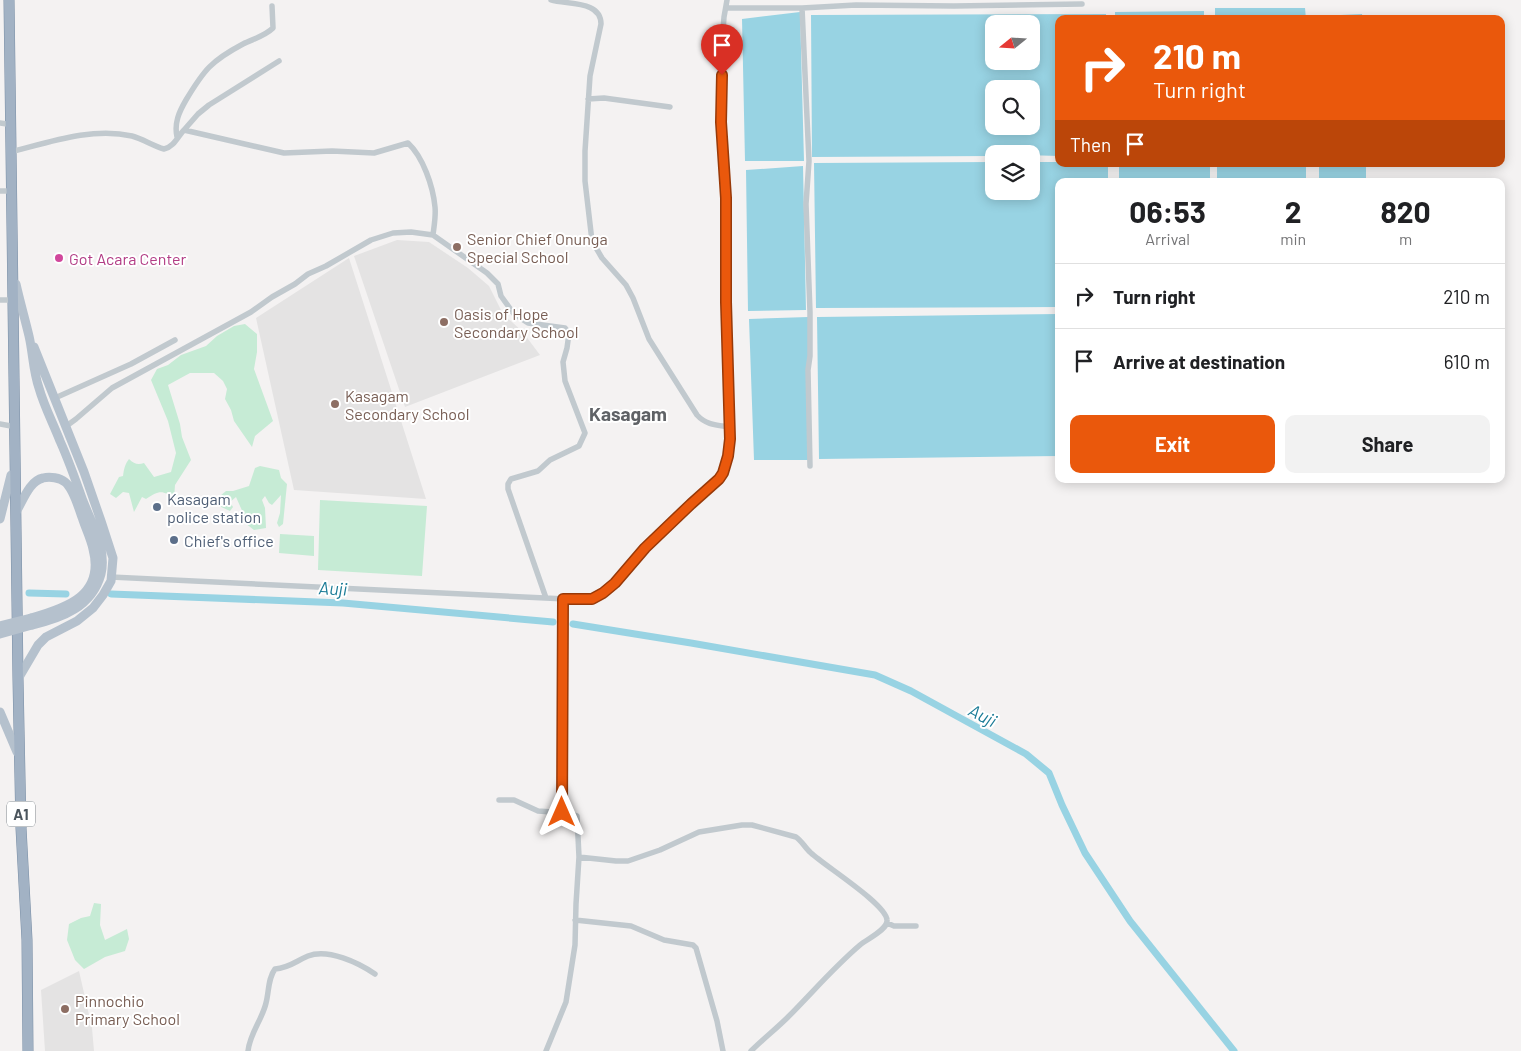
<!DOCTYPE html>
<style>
body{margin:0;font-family:Barlow,sans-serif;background:#f2f2f2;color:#202124;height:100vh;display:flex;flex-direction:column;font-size:19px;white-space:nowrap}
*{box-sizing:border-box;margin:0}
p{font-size:16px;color:#757577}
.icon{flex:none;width:28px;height:28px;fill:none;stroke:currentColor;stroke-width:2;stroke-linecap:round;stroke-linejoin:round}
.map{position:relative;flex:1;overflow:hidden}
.sheet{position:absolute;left:1055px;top:178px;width:450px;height:305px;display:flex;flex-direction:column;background:#fff;border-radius:10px;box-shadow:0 2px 12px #0003}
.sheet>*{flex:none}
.hud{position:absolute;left:1055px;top:15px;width:450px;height:152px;border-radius:10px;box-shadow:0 2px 12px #0003;background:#ea580c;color:#fff;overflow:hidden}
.needle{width:32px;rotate:252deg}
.tools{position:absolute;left:985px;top:15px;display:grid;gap:10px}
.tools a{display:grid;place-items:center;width:55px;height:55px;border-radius:10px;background:#fff;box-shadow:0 2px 12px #0003;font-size:25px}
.pin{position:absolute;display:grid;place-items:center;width:42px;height:42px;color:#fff;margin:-51px -21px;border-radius:50% 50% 50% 0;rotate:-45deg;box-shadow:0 0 5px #0007}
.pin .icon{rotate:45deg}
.me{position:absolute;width:55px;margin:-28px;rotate:0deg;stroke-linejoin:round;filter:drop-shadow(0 0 4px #0008)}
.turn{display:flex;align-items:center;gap:18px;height:105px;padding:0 15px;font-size:22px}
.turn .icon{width:65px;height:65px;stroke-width:2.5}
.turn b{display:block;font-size:35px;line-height:42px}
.then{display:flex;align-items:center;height:48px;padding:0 15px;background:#0003;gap:10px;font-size:19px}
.eta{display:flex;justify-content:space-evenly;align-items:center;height:85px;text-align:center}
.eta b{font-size:30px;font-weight:700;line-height:35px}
.action{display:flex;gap:10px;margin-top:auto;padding:10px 15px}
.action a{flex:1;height:58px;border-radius:10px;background:#ea580c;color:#fff;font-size:20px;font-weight:700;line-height:58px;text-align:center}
.action a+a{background:#f2f2f2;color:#202124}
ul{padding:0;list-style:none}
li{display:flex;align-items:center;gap:15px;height:65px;padding:0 15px;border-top:1px solid #e0e0e0}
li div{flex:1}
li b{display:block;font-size:19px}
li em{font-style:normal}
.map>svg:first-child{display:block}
.education{fill:#e4e3e3}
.green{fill:#c6ebd5}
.water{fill:#98d3e3;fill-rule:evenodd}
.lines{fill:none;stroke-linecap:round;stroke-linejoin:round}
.canal{stroke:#98d3e3;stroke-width:7}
.trunk-casing{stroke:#7a8fa6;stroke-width:11}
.minor{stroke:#c1c9ce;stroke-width:5.5}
.primary{stroke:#b5c1cd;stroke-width:9}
.trunk{stroke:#a2b2c4;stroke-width:10}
.primary-bridge{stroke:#b5c1cd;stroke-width:9}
.route-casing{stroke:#983908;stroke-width:12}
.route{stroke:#ea580c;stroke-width:9}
.education-dot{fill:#8d6e63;stroke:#fff;stroke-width:2}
.hotel-dot{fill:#d1479c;stroke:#fff;stroke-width:2}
.service-dot{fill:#5c6f8a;stroke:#fff;stroke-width:2}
.labels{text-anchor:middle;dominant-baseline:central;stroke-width:4;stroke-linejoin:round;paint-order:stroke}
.shield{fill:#fff;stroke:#81888e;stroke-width:1}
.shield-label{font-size:15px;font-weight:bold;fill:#4b555d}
.education-label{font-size:16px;fill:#785e54;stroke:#fff;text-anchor:start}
.hotel-label{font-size:16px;fill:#b23c85;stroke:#fff;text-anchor:start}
.service-label{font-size:16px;fill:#4e5e75;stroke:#fff;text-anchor:start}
.water-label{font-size:18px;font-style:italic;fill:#1c7c97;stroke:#fff}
.quarter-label{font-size:19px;font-weight:bold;fill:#5f6266;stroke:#fff}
</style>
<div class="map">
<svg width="1521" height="1051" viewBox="0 0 1521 1051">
<rect width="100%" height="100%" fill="#f4f2f2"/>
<!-- education -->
<path class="education" d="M397,240L429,242L468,268L489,286L503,314L522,331L540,355L405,407L354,256Z
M349,258L426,499L294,490L256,318Z
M79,971L92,1028L94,1051H45L41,990Z"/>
<!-- green -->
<path class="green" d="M245,324L257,334V352L254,369L273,421L255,436L252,447L234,421L231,410L225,399L227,389L223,381L214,373H190L168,385L180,424L182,437L191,460L175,485L174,499C163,489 158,491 146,499L142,497L134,512L129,493L123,492L116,498L110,494L119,477L123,476C124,469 125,464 129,459C134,464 138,465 144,463L154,477L171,472L176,453L168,421L151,380L157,369L168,365L181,355L206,346L217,336L234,326Z
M260,466L279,470L281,478L287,484L283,524L279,527L277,523L280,513L281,495L272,505L269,503L265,496L262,500L265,508L266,528L254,530L245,523L244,515L236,497L230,502L233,507L230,511L219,506L222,500L220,496L226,491H233L249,486L255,468Z
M320,500L427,506L422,576L318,570Z
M280,534L314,536V556L279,553Z
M94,903L101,904L100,925L105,940L127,929L129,939L125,951L105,957L84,969L75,960L67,940L69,924L81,918L90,916Z"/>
<!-- water -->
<path class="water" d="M1215,8H1305L1306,19H1215Z
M1204,11V19H1115V12Z
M800,12L804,161H745L742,19Z
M1106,14V19H1059V156L994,154V156L812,157L811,15ZM994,24H1031V61H994ZM994,89H1031V126H994Z
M1362,14L1363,19H1317L1319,16Z
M994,162V191H1031V162H1059V164H1108V181H1059V307L816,308L814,163Z
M1119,164H1210V181H1119Z
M1217,164H1306V181H1217Z
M1319,164H1366V181H1319Z
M803,166L806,310L748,311L746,170Z
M1059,314V456L819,459L817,317Z
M808,317V460H754L749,319Z"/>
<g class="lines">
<!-- canal -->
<path class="canal" d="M29,593L66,594
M111,594L343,603L553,622
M573,624L691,643L875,675L911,691L1026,754L1049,773L1062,805L1085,853L1130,921L1234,1051"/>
<defs>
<path id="trunk" d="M9,0L18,679L21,828L27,940L28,1051"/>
</defs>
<!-- trunk casing -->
<use href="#trunk" class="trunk-casing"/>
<!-- minor -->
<path class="minor" d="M551,0C567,5 601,0 601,24L590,76L585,151V181L592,241L602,258L626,285L633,298L649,339L697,415C706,425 717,425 730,427
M726,8H802L856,5L954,6L1082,4
M802,8L809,161L806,204L810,312V356L808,370L810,466
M588,99L604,98L670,107
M0,123L7,124
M184,130L198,114L209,105L279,61
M177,137C174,123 179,112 186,100C204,70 211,61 243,44C253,39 265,36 273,28L272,6
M11,152C50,142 92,127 132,136C143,139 153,146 164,149C174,147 178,136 184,130L284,153L332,151L374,153L408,143C423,157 433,186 435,207C436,216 434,226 433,235
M0,191H8
M0,300H9
M55,398L131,364L175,340
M0,424L11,426
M65,427L76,419L112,388L251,312L272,297L295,284L308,274L326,266L371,240L393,233L411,232L433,235L487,273L498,284L501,296L514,314L528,323L565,328L569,333L567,348L563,362L565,381L585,433L579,446L550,460L538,471L511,479L508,484V489L546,598
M111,577L587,600L592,599L603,593L615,583L645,548L691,504L719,479L723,473L728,456L730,439L726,302V198L721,122L722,44L724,17L727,0
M499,800H514L538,811L566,813L577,816L579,857L576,904L575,945L566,1002L546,1051
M562,812L563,599
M579,857L616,861H628L660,850L699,832L742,825H752L796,837C802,841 805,848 811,853C825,866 886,904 887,920C888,930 867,939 860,945C834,967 812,993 788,1017C776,1029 763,1039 751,1051
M575,920L631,926L664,940L693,945L696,948L717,1021L723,1051
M887,923L894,926H916
M248,1051C250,1033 262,1020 266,1003C269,992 268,978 275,969C289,968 296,961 308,956C328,948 359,963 375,974"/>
<!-- primary -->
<path class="primary" d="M16,284C20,302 25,319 29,336C33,353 33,371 39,388C44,406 53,423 60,441C69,461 76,481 83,501C92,524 107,549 101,574C92,607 62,618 32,625
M16,512C23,501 29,481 43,478C50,476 60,478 65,482C74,489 79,510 83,520C86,529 91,539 93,549C105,595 67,608 31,618
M0,519L11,475
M18,679L38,645L46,637L77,621L93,608L103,595L111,581L113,558L101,521L84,472L34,347
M0,712L17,752"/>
<!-- trunk -->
<use href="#trunk" class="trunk"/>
<!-- primary-bridge -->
<path class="primary-bridge" d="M0,626L31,618
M0,634L32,625"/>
</g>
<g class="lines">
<defs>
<path id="route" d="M562,812L563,599H592L603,593L615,583L645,548L691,504L719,479L723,473L728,456L730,439L726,302V198L721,122L722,75"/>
</defs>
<!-- route casing -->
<use href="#route" class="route-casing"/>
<!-- route -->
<use href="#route" class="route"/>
</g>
<!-- markers -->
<g class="education-dot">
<circle cx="457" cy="247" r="5"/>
<circle cx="444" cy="322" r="5"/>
<circle cx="335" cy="404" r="5"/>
<circle cx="65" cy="1009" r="5"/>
</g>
<circle class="hotel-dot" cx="59" cy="258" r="5"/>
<g class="service-dot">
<circle cx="157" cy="507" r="5"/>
<circle cx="174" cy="540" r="5"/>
</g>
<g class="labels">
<!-- shield labels -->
<rect class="shield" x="7" y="801.5" width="28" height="25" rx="4"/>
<g class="shield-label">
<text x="21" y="814">A1</text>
</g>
<!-- education labels -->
<g class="education-label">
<text x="467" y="238">Senior Chief Onunga<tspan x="467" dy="18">Special School</tspan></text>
<text x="454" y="313">Oasis of Hope<tspan x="454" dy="18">Secondary School</tspan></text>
<text x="345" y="395">Kasagam<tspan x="345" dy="18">Secondary School</tspan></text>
<text x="75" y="1000">Pinnochio<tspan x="75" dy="18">Primary School</tspan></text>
</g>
<!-- hotel labels -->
<g class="hotel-label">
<text x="69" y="258">Got Acara Center</text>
</g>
<!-- service labels -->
<g class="service-label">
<text x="167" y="498">Kasagam<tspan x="167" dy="18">police station</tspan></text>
<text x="184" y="540">Chief's office</text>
</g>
<!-- water labels -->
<g class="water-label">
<text transform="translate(333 588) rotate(3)">Auji</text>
<text transform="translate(983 715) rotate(28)">Auji</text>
</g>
<!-- quarter labels -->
<g class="quarter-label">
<text x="628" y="413">Kasagam</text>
</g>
</g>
</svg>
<div class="tools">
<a><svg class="needle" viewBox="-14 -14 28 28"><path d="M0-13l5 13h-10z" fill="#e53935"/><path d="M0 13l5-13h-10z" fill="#757577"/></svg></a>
<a><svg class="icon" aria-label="search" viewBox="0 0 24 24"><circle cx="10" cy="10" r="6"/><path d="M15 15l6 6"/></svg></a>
<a><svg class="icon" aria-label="layers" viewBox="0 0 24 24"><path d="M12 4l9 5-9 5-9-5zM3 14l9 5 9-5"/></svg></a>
</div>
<div class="pin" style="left:722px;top:75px;background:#d93025"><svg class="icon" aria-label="arrive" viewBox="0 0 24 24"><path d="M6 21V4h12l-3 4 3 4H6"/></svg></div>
<svg class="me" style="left:562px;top:812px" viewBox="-20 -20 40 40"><path d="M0-17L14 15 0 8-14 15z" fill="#ea580c" stroke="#fff" stroke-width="4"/></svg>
<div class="hud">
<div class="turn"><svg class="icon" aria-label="right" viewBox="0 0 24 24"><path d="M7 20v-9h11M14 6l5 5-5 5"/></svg><div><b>210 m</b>Turn right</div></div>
<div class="then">Then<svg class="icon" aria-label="arrive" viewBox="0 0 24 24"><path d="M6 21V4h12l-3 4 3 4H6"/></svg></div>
</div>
<section class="sheet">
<div class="eta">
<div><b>06:53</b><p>Arrival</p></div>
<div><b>2</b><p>min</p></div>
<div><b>820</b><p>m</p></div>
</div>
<ul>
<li><svg class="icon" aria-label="right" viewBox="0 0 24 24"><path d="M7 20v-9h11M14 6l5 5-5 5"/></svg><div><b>Turn right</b></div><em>210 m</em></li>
<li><svg class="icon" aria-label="arrive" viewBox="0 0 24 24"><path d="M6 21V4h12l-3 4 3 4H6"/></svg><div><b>Arrive at destination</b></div><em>610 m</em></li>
</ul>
<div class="action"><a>Exit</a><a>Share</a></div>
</section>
</div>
